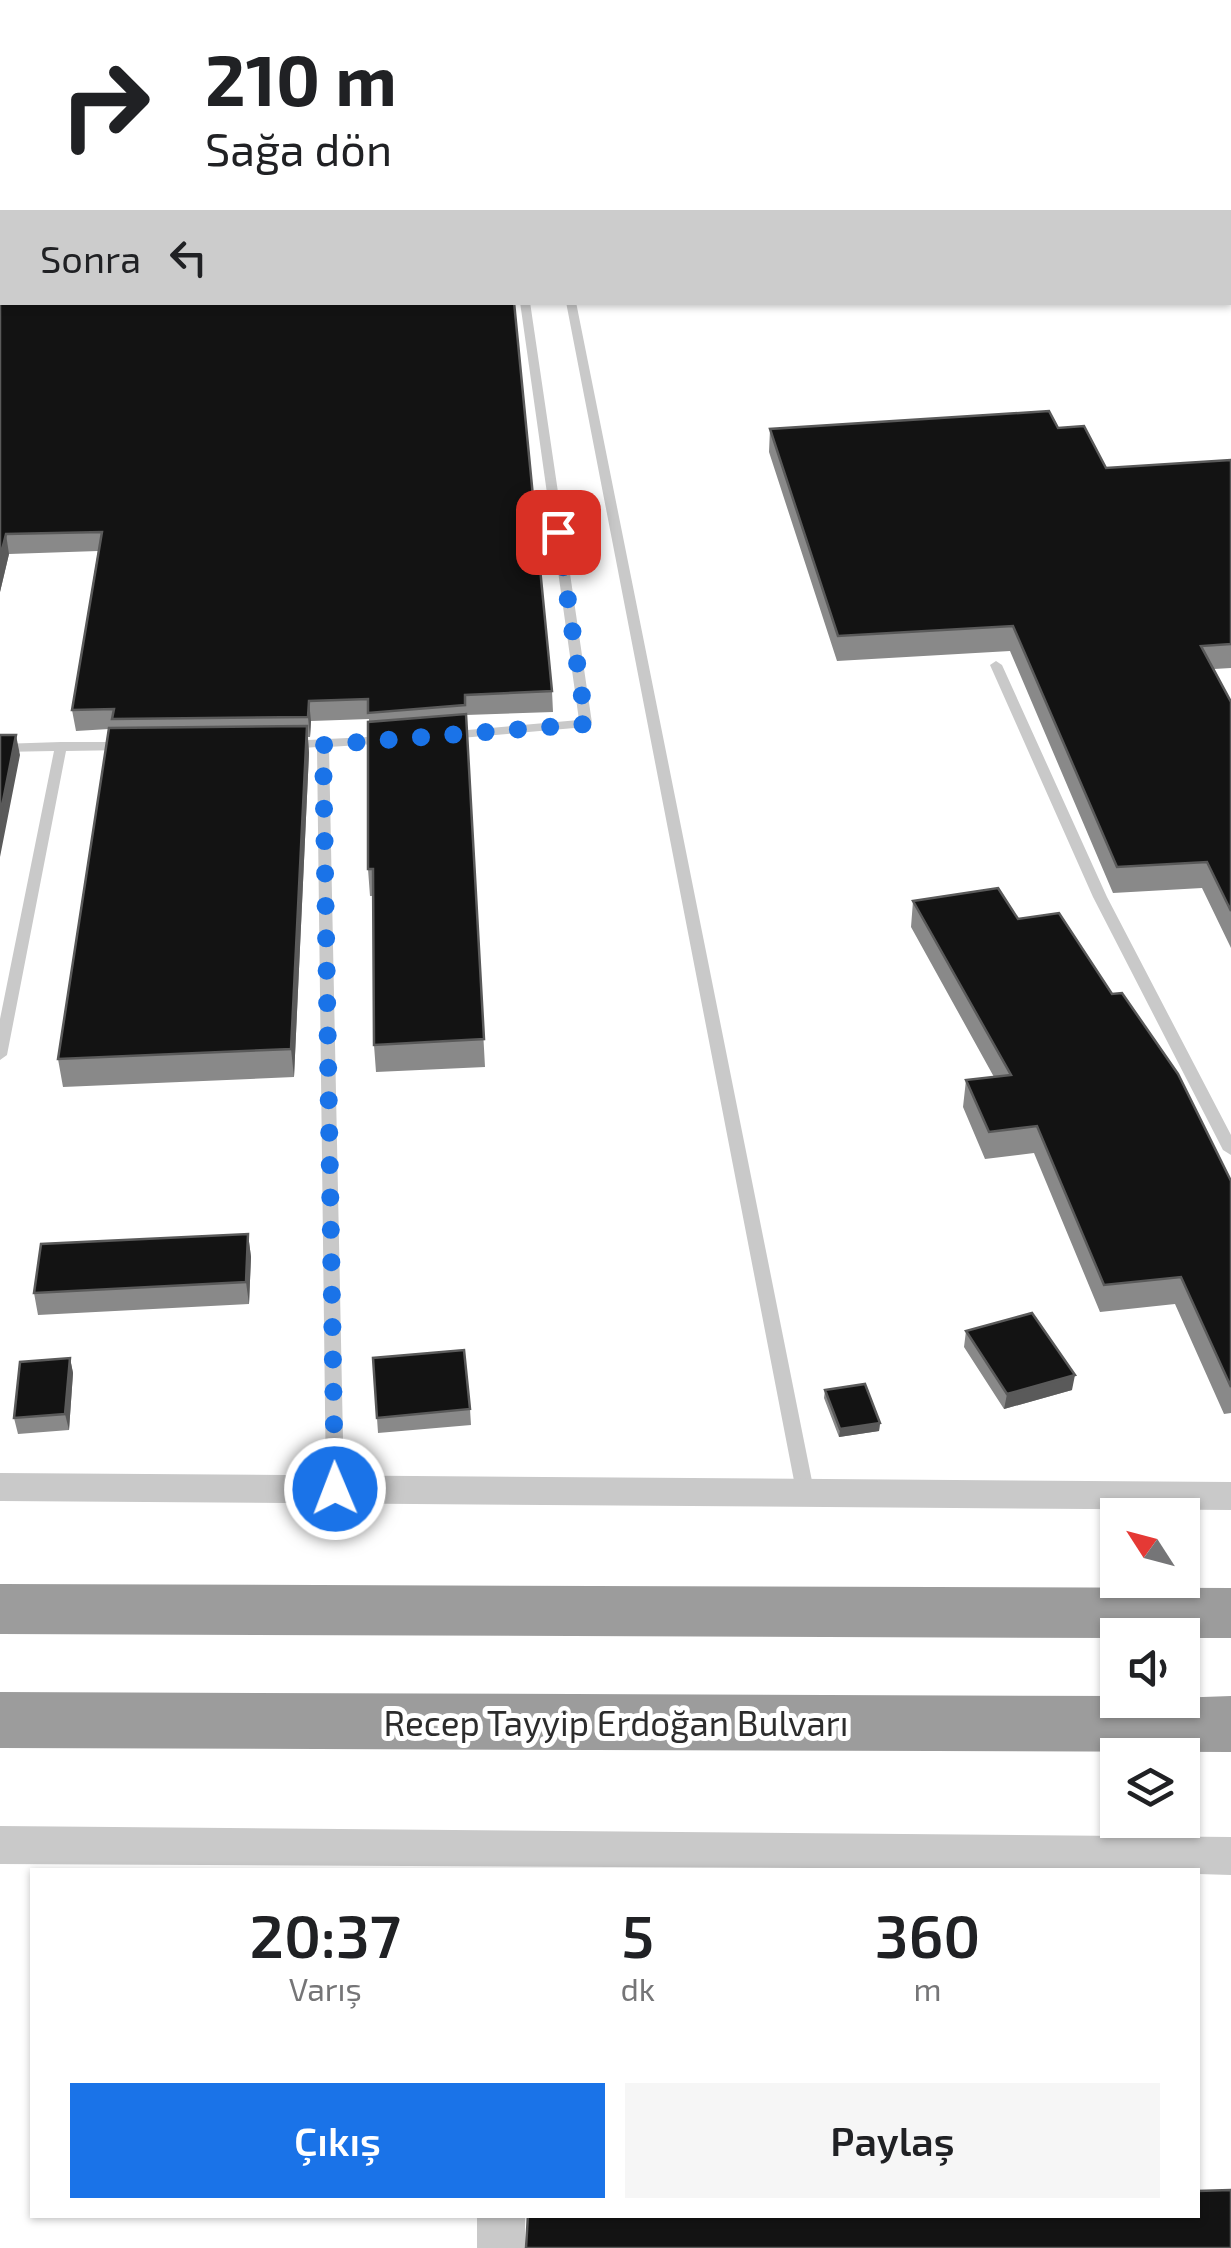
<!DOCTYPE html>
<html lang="tr">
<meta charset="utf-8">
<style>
body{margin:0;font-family:"Exo 2",sans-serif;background:#f6f6f6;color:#202124;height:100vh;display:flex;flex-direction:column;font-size:38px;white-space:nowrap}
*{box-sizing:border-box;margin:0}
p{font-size:32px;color:#757577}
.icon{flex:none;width:55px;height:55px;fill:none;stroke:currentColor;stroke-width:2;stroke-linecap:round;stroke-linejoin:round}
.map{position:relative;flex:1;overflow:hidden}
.drawer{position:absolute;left:30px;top:1868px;width:1170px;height:350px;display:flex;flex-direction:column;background:#fff;border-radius:0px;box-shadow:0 2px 8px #0004}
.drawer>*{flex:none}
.hud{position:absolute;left:0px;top:0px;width:1232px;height:305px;box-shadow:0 2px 8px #0004;background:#fff;color:#202124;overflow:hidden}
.needle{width:65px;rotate:306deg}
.controls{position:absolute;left:1100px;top:1498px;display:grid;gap:20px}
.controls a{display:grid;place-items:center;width:100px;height:100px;border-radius:0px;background:#fff;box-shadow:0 2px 8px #0004;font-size:50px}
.pin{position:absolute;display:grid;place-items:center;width:85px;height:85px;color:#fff;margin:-42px;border-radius:20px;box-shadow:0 5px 15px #0006}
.me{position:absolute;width:110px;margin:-55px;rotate:359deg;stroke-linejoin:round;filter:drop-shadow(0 0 8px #0008)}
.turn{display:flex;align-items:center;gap:35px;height:210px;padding:0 40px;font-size:45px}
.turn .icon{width:130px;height:130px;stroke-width:2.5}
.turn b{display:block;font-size:70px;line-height:85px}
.then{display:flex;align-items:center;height:95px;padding:0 40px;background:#0003;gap:20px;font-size:38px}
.eta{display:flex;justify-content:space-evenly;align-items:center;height:170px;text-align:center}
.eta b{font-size:60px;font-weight:600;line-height:70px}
.primary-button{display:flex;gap:20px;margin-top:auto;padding:20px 40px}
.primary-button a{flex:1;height:115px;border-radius:0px;background:#1a73e8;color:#fff;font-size:40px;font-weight:600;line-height:115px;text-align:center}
.primary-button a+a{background:#f6f6f6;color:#202124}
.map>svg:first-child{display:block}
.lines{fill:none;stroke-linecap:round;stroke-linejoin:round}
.service{fill:#c9c9c9;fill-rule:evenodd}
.minor{fill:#c9c9c9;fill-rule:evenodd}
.trunk{fill:#9c9c9c;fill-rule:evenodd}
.wall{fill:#898989}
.shaded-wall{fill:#5a5a5a}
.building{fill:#131313;stroke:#5a5a5a;stroke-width:2.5}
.route{stroke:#1a73e8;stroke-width:18;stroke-dasharray:0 32.4}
.labels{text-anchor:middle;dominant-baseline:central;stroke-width:10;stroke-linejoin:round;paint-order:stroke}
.near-street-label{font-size:35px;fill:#2c2c2c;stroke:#fff}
</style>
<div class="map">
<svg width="1231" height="2248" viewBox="0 0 1231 2248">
<rect width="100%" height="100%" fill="#fff"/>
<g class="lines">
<!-- service -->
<path class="service" d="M520,302H530L592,723L586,727L449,739L443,735L445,732L579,720Z
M566,302H576L814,1491L811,1496L805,1498L799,1496L796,1491Z
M996,661L1002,665L1107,897L1231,1135V1155L1223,1150L1093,897L990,665Z
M386,736L390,737V743L329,747L344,1489L341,1494L335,1496L329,1494L326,1489L317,747L289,749L283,745L289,741Z
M61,742H126L132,746L126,750L66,751L7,1055L0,1060V1019L54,751L0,752V744Z"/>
<!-- minor -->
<path class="minor" d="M691,0H707L708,2H692Z
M912,0H928L929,2H913Z
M0,12H2V22H0Z
M1230,52H1231V63H1230Z
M1230,183H1231V195H1230Z
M0,247H2V259H0Z
M0,1473L1231,1482V1510L0,1501Z
M0,1826L1231,1837V1875L1198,1874V1870L0,1864Z
M477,2215H525V2248H477Z"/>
<!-- trunk -->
<path class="trunk" d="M0,1584L1231,1588V1638H1182V1635H1118V1638L0,1634Z
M0,1692L1118,1696V1700L1231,1696V1752L0,1748Z"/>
</g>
<!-- wall -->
<path class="wall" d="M0,268L552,691L553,712L466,715L485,1067L376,1072L374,1045V896H370L368,869L369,719L311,721L310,737H308L309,753L294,1077L63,1087L58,1059L109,729L76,731L72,710L98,551L9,554L0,592Z
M1058,428L1106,468L1231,460V668L1214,669L1231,702V948L1202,888L1113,893L1010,651L837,661L769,452L770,429Z
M913,901L1018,919L1231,1181V1413L1224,1414L1175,1304L1100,1312L1034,1153L985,1159L963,1107L966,1080L994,1077L911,927Z
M248,1234L251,1257L249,1304L38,1315L34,1293Z
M966,1331L1072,1390L1004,1409L964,1347Z
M70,1358L73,1373L69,1430L18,1434L14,1418Z
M373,1358L470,1409L471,1425L378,1433Z
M825,1390L880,1423L879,1431L839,1437L824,1398Z"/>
<!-- shaded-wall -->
<path class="shaded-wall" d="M6,534L9,554L0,592V558Z
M309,701L311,721L310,737L308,717Z
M307,726L309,753L294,1077L291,1049Z
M16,735L20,755L0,857V816Z
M248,1234L251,1257L249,1304L246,1282Z
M70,1358L73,1373L69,1430L65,1414Z
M1075,1375L1072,1390L1004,1409L1007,1394Z
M880,1423L879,1431L839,1437L840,1429Z"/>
<!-- building -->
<path class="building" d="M957,0H1231V8L1230,2H958Z
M1230,65L1231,66L1230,105Z
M1230,115L1231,119L1230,154Z
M0,268H2V302H514L552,691L465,695V705L368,713V699L309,701L308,717L112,719L114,709L72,710L102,532L6,534L0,558Z
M1049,411L1058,428L1084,426L1106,468L1231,460V644L1201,646L1231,702V911L1207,862L1117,867L1013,626L838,636L770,429Z
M466,714L484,1039L374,1045L373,869H368V722Z
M307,726L291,1049L58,1059L109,728Z
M0,735H16L0,816Z
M998,888L1018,919L1059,913L1112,994L1122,993L1178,1074L1231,1181V1387L1181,1277L1104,1285L1037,1126L989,1132L966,1080L1011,1075L913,901Z
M248,1234L246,1282L34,1293L41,1244Z
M1032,1313L1075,1375L1007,1394L966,1331Z
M464,1350L470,1409L377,1418L373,1358Z
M70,1358L65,1414L14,1418L20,1362Z
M865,1384L880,1423L840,1429L825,1390Z
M1231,2190V2248H526L528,2215H1198V2191Z"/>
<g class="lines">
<!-- route -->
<path class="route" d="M335,1489L323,745L586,724L558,532"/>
</g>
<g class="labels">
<!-- near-street labels -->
<g class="near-street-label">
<text x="616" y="1722">Recep Tayyip Erdoğan Bulvarı</text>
</g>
</g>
</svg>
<div class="controls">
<a><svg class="needle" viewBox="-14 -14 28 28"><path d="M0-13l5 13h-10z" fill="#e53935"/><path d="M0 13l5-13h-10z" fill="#757577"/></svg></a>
<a><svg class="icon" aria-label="sound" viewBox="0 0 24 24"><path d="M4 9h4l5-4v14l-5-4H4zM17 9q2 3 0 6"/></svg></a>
<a><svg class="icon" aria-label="layers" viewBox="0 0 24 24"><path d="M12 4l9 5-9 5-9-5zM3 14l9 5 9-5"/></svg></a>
</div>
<div class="pin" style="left:558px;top:532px;background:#d93025"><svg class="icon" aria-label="arrive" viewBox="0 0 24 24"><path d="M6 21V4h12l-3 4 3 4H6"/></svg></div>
<svg class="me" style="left:335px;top:1489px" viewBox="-20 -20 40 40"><circle r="17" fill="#1a73e8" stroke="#fff" stroke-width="3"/><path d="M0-11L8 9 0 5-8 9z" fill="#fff"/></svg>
<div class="hud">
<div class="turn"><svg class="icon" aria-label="right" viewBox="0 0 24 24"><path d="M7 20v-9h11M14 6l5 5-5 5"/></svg><div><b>210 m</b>Sağa dön</div></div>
<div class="then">Sonra<svg class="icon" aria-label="left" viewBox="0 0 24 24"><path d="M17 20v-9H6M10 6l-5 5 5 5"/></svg></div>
</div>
<section class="drawer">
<div class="eta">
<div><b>20:37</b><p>Varış</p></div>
<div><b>5</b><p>dk</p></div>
<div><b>360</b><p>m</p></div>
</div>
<div class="primary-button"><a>Çıkış</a><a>Paylaş</a></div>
</section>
</div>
